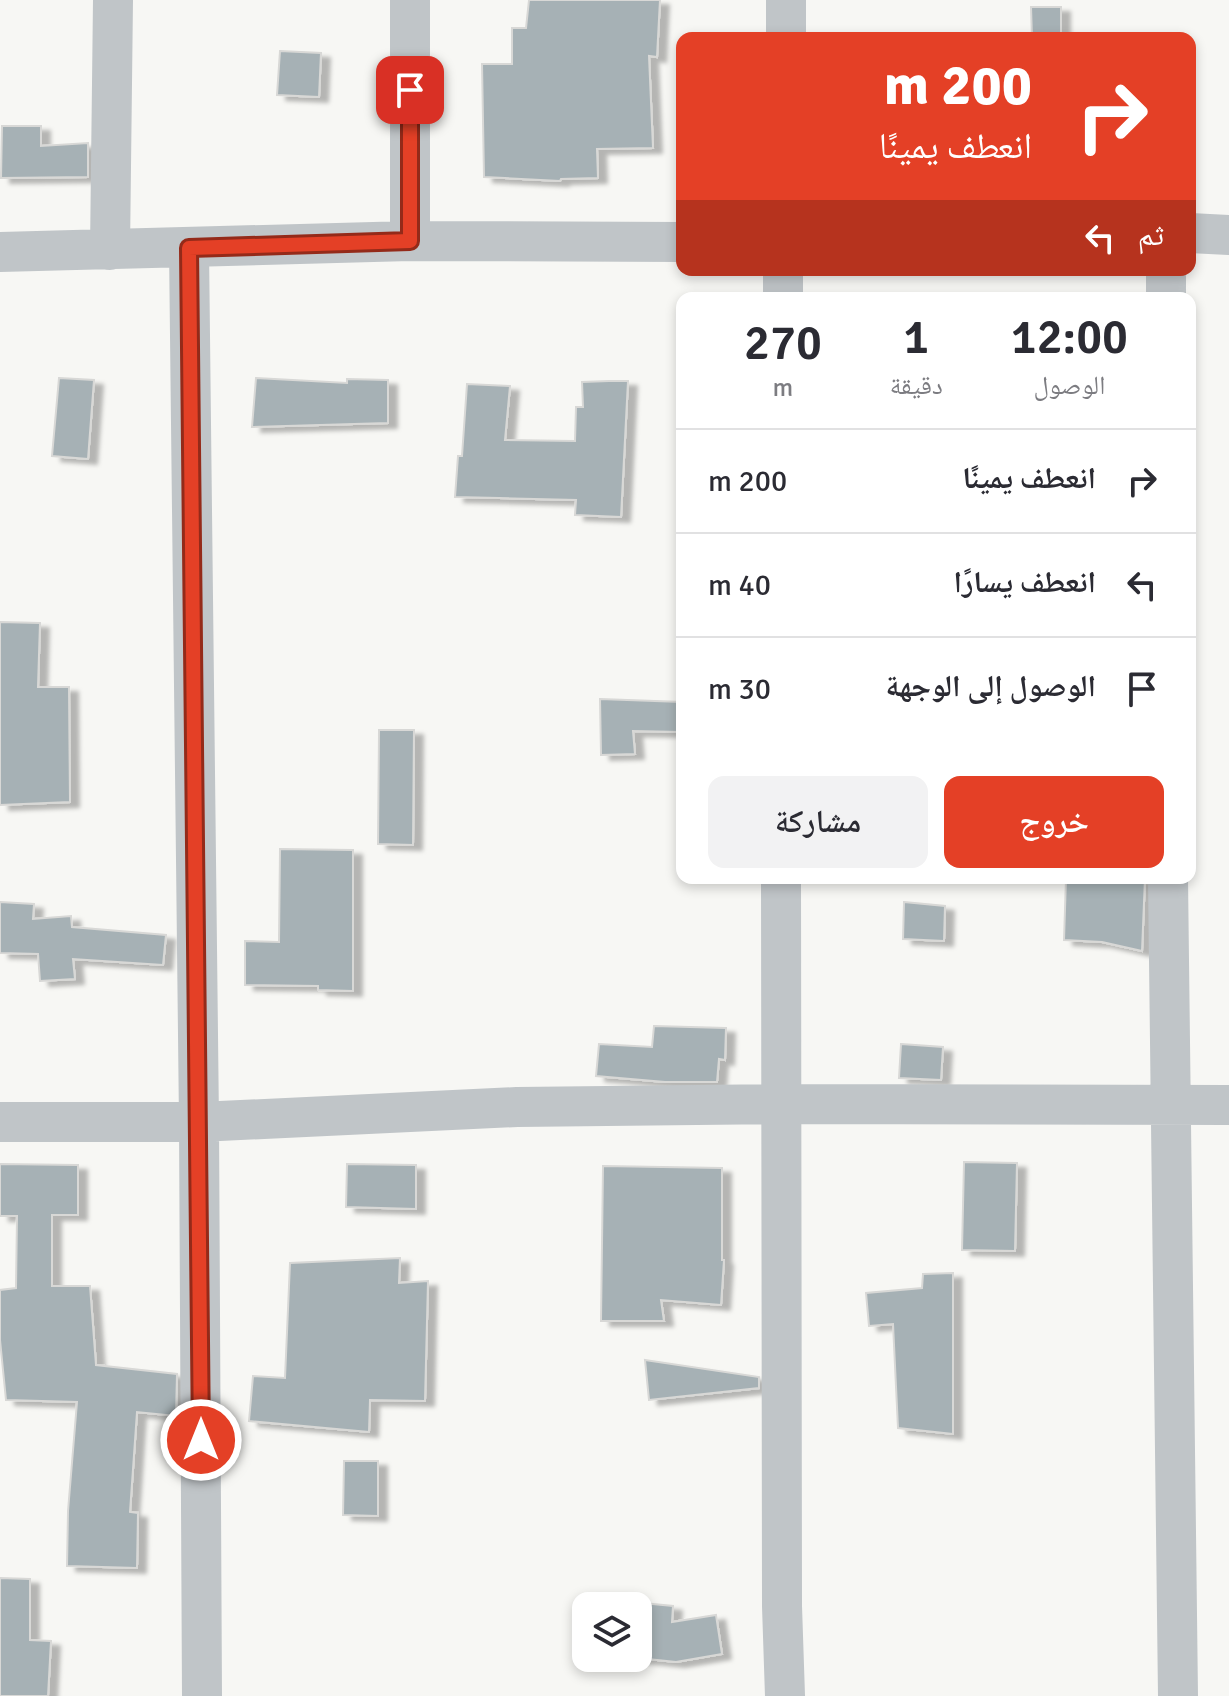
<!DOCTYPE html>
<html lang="ar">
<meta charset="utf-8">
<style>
body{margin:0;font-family:Signika,"Noto Naskh Arabic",sans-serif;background:#f2f2f3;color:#2b2b33;direction:rtl;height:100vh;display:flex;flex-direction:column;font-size:30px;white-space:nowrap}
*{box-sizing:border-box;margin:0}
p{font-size:26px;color:#7c7c81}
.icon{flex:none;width:44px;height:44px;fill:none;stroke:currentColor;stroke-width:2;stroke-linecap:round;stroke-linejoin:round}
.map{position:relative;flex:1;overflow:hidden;direction:ltr}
.drawer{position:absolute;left:676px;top:292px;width:520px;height:592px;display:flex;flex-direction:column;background:#fff;border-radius:16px;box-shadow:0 4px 12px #0003;direction:rtl}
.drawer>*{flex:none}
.top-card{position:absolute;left:676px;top:32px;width:520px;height:244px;border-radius:16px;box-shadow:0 4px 12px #0003;direction:rtl;background:#e44026;color:#fff;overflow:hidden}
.controls{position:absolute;left:572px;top:1592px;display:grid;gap:16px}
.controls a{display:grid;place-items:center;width:80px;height:80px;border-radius:16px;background:#fff;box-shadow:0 4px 12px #0003;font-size:40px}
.pin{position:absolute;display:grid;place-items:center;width:68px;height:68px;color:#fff;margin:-34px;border-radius:16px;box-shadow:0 4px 12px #0006}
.me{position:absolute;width:88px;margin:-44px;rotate:0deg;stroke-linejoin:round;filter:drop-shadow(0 0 6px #0008)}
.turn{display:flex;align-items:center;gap:28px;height:168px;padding:0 32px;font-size:36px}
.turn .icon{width:104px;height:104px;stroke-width:2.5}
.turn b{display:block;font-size:56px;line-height:68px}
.then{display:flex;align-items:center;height:76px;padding:0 32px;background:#0003;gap:16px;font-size:30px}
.eta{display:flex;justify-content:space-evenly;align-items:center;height:136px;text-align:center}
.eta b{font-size:48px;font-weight:600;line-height:56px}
.action{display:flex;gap:16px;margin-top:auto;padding:16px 32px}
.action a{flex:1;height:92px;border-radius:16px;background:#e44026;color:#fff;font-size:32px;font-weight:600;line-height:92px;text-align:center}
.action a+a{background:#f2f2f3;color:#2b2b33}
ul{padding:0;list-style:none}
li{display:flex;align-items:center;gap:24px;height:104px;padding:0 32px;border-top:2px solid #e1e1e2}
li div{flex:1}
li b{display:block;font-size:30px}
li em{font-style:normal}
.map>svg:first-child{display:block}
.building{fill:#a6b1b5;stroke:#d8d8d6;stroke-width:2;filter:url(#shadow)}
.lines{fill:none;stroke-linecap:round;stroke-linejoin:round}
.minor{stroke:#c0c5c8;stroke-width:40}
.route-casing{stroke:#942a19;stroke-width:20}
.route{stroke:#e44026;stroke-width:14}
</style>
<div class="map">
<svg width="1229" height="1696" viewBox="0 0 1229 1696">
<defs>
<filter id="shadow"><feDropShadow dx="9" dy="5" stdDeviation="2" flood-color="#0004"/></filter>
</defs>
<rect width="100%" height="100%" fill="#f7f7f4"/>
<!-- building -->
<path class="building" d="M529,0H660L657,57L649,56L653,148L597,149L598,178L561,179L560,181L484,177L482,64H512V28H526Z
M1031,7H1061V38H1032Z
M280,51L321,53L319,97L277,95Z
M2,126H41V146L88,143V177L1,178Z
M59,378L94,380L88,459L52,456Z
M256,378L347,383V379L388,380V423L252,427Z
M609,381H628L621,517L575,515L576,500L455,497L458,456H462L467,384L510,386L505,440L575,441L576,407H583L582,382Z
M0,622L40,623L38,687H69L70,802L0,805Z
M600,699L682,702V732L633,731L635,754L601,755Z
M379,730H414L413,845L378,844Z
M280,849L353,850V991L318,990V986L245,985V941L279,942Z
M1066,878H1145L1142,951L1102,942L1064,940Z
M0,902L34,904L33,919L71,916L72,927L166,935L163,965L73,959L75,979L40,981L38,954L0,953Z
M904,902L945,906L944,941L903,939Z
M654,1026L726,1028L725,1060L719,1059L717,1082H665L596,1076L599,1044L652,1047Z
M901,1044L943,1047L941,1080L899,1078Z
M964,1162L1017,1163L1015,1251L962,1250Z
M0,1164L78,1165V1215H52V1286H90L96,1365L177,1374L176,1416L137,1412L130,1512L138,1513L137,1568L67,1566L68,1511L77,1402L6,1400L0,1340V1290L16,1288L17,1216H0Z
M347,1164L416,1165V1209L346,1207Z
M603,1166L722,1168V1260H724L721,1305L661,1300L664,1321H601Z
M400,1258L399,1283L428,1281L425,1401L370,1400L369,1432L249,1421L253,1376L285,1378L290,1263Z
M953,1273V1434L898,1428L893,1324L869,1326L866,1293L922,1288L923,1274Z
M645,1360L759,1377V1388L649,1400Z
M344,1461H378V1516L343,1515Z
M0,1578L30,1579V1640L51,1641L48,1696H0Z
M632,1602L673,1606L672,1622L716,1615L722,1654L676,1662L638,1658V1606H631Z"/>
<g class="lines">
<!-- minor -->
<path class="minor" d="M410,0V241
M786,38V0
M1190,233L1229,235
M189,248L199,1122L202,1696
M110,250L113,0
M0,252L410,241L682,242
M783,298V270
M1166,298V270
M781,878L782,1606L785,1696
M1168,878L1178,1696
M0,1122H199L517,1107L780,1104L1229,1105"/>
</g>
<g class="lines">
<defs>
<path id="route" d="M201,1440L189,248L410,241V90"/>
</defs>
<!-- route casing -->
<use href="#route" class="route-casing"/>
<!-- route -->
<use href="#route" class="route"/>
</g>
</svg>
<div class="controls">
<a><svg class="icon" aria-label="layers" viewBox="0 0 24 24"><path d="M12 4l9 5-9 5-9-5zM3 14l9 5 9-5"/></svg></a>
</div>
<div class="pin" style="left:410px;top:90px;background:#d93025"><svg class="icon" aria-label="arrive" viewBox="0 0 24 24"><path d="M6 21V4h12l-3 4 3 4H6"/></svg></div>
<svg class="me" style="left:201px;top:1440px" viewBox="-20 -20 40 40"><circle r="17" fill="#e44026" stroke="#fff" stroke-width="3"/><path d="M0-11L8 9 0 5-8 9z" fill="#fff"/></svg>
<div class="top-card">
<div class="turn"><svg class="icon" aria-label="right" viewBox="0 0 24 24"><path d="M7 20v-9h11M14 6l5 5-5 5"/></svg><div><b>200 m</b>انعطف يمينًا</div></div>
<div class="then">ثم<svg class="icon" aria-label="left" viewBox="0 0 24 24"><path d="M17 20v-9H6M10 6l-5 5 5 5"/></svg></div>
</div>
<section class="drawer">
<div class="eta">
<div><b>12:00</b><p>الوصول</p></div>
<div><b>1</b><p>دقيقة</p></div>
<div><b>270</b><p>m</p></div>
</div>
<ul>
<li><svg class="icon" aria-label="right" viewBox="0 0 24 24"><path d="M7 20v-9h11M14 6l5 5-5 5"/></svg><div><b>انعطف يمينًا</b></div><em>200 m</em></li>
<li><svg class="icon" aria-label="left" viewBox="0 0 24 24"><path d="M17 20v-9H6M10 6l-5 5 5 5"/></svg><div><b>انعطف يسارًا</b></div><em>40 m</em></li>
<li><svg class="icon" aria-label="arrive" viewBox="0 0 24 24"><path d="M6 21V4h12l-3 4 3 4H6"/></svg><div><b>الوصول إلى الوجهة</b></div><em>30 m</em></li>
</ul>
<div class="action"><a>خروج</a><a>مشاركة</a></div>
</section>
</div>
